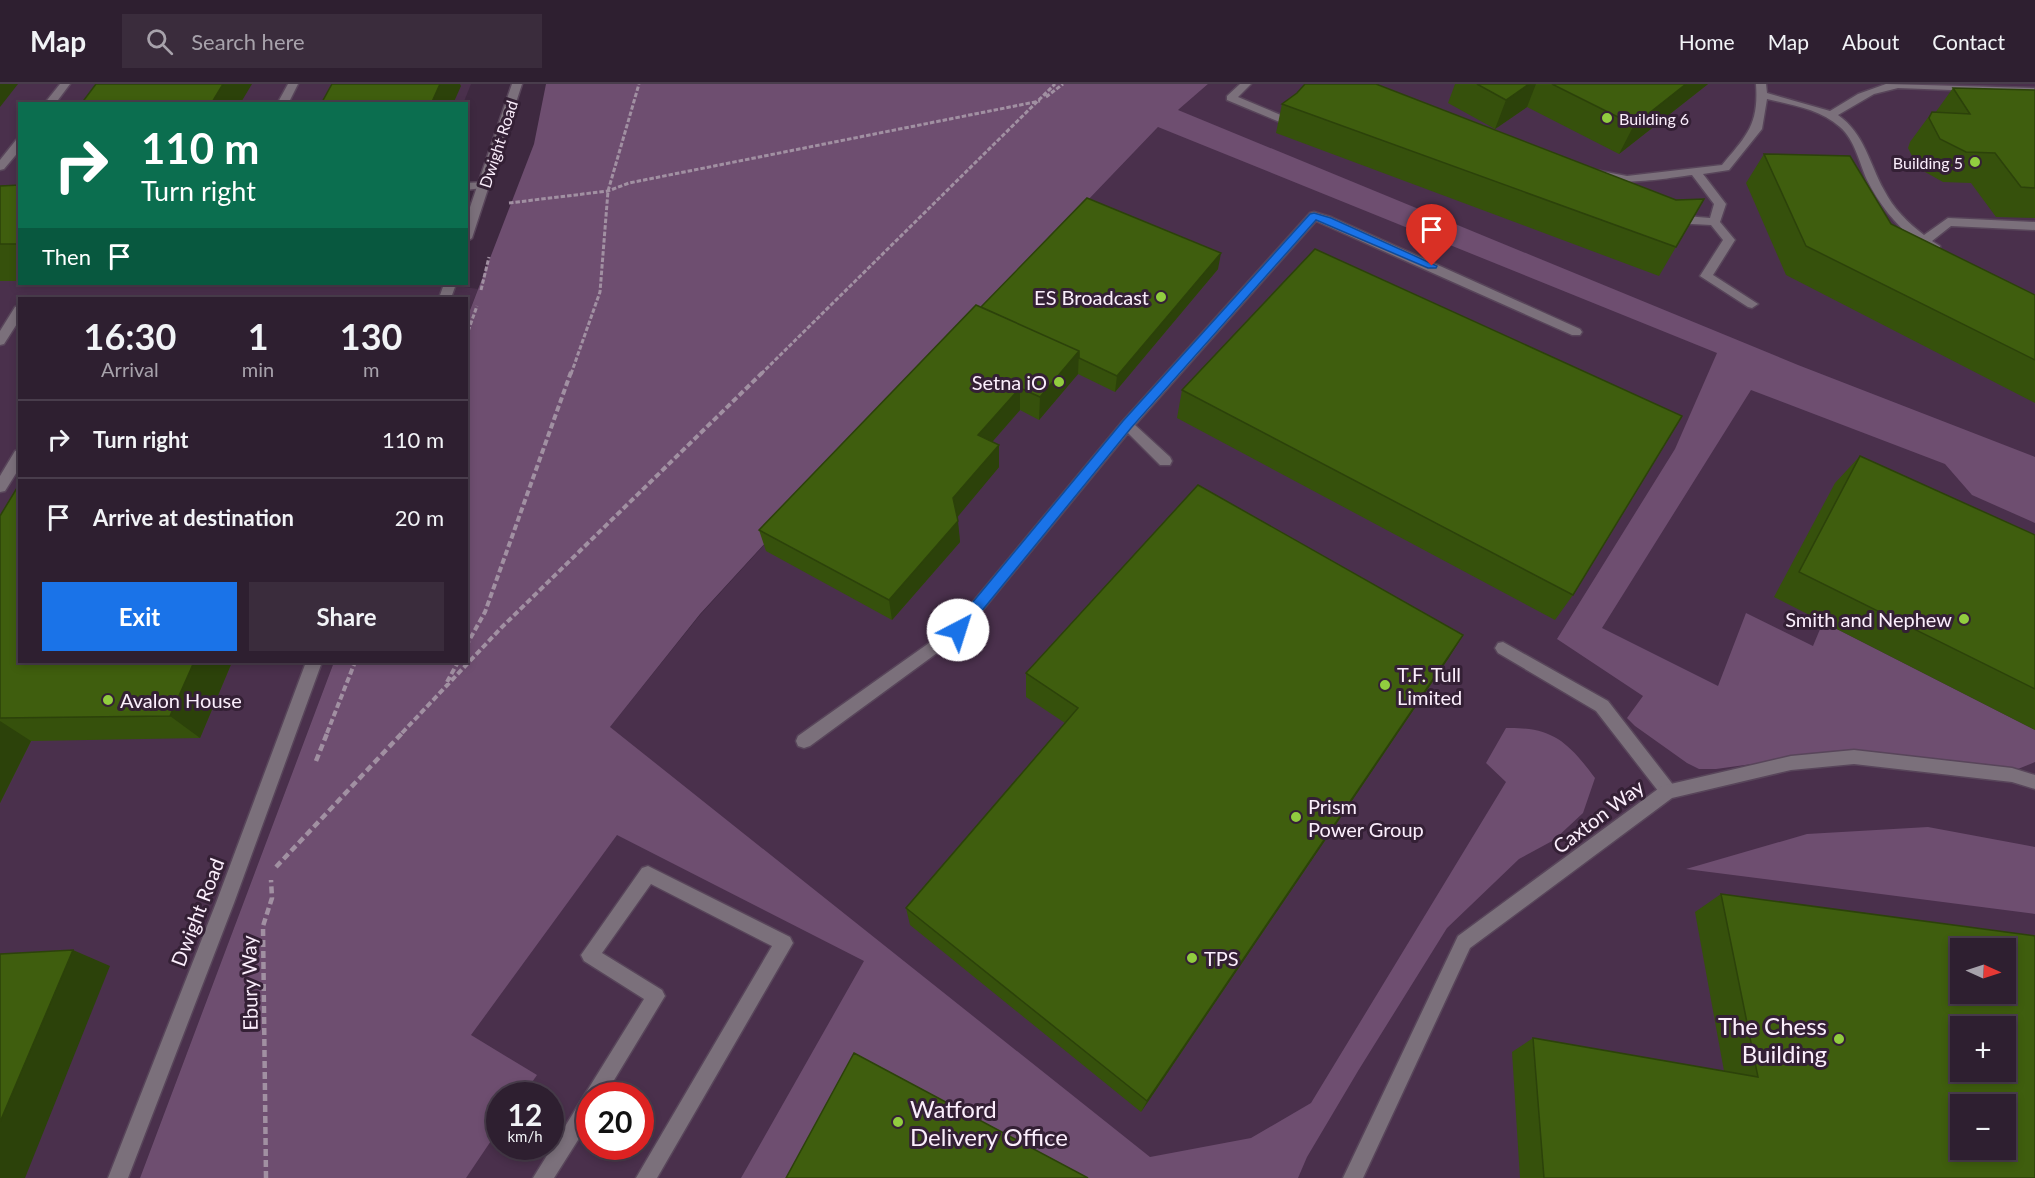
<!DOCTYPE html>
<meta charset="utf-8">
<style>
body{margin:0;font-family:Lato,sans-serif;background:#3a2c3c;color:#f1f3f6;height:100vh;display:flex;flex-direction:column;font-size:22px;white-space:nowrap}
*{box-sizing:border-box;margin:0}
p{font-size:20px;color:#a7a2ab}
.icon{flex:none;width:33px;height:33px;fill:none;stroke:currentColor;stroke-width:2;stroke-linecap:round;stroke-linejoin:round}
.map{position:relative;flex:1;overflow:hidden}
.side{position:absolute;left:18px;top:213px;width:450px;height:366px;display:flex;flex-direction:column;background:#2e1f30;border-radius:0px;box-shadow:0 3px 9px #0003,0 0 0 2px #493d4c}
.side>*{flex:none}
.top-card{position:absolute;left:18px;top:18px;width:450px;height:183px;border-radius:0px;box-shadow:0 3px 9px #0003,0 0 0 2px #493d4c;background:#0b6e4f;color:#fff;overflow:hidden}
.needle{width:39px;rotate:93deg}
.fabs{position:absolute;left:1950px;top:854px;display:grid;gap:12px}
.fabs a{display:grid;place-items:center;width:66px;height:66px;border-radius:0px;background:#2e1f30;box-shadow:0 3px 9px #0003,0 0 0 2px #493d4c;font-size:30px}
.speed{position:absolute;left:486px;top:998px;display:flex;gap:12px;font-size:30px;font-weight:700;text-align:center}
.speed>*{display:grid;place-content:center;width:78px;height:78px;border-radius:50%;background:#2e1f30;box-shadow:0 3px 9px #0003,0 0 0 2px #493d4c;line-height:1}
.speed small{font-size:15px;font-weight:400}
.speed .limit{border:9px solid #d22;background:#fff;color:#111}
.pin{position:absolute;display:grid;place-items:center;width:51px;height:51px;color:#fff;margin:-62px -26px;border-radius:50% 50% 50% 0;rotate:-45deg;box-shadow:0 0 6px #0007}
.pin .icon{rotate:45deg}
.me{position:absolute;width:66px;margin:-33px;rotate:40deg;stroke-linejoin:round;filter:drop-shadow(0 0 4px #0008)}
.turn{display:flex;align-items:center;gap:21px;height:126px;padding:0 24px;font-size:27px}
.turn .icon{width:78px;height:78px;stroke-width:2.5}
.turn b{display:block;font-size:42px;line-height:51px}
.then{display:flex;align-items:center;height:57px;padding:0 24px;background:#0003;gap:12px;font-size:22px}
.eta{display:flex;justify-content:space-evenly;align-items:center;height:102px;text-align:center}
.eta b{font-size:36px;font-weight:700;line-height:42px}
.button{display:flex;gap:12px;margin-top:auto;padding:12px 24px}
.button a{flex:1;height:69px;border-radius:0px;background:#1a73e8;color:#fff;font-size:24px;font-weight:700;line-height:69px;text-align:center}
.button a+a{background:#3a2c3c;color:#f1f3f6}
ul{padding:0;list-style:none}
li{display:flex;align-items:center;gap:18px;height:78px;padding:0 24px;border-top:2px solid #493d4c}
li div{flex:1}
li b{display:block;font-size:22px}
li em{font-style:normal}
header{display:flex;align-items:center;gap:36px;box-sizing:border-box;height:84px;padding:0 30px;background:#2e1f30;border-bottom:2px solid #493d4c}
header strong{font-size:28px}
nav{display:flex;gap:33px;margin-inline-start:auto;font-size:21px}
.search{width:420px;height:54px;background:#3a2c3c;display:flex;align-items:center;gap:15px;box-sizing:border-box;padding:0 21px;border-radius:0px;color:#a7a2ab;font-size:22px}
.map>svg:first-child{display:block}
.built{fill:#4a304c;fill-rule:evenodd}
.green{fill:#6e4e70}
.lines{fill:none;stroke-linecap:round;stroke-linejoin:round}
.lane-casing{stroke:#58455a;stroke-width:3}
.street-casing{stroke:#58455a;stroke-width:3}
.path-far2{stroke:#a190a2;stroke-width:3;stroke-dasharray:4.5 2;stroke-linecap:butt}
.path-far1{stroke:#a190a2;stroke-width:4;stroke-dasharray:6 3;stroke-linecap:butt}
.path{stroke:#a190a2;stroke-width:4.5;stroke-dasharray:7 4;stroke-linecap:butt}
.lane{fill:#7b707b;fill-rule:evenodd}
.street{fill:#7b707b;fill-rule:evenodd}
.wall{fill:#36510c}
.shaded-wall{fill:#2c420a}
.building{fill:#3f5e0e;stroke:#2c420a;stroke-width:1.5;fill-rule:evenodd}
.route{fill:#1a73e8;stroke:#114b97;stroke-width:1.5}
.poi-dot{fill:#91cd3f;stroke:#342035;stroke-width:2}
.labels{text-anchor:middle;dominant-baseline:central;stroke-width:6;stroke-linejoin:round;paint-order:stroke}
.far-poi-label{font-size:16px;fill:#fbeefc;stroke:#342035;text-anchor:start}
.far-street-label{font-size:16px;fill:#fbeefc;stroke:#342035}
.poi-label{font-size:20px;fill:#fbeefc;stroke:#342035;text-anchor:start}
.street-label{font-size:20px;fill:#fbeefc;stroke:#342035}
.near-poi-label{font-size:24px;fill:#fbeefc;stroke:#342035;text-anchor:end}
</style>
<header>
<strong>Map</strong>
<div class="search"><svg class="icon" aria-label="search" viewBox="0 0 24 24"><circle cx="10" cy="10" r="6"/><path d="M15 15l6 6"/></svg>Search here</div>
<nav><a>Home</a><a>Map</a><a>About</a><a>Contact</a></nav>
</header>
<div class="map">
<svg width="2035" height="1094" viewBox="0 0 2035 1094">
<rect width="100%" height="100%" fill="#3e2940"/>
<!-- built -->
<path class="built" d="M0,0H471L463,20H20V200H443L478,205L467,234L466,214H20V578H334L140,1094H0Z
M1208,0H2035V1094H383L511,766L700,531L904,308L1158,43ZM1960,864H2006V909H1960ZM1960,942H2006V987H1960ZM500,1011H550V1062H500ZM590,1011H640V1062H590ZM1960,1020H2006V1065H1960Z"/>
<!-- green -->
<path class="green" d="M546,0H1208L1178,26L1798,281L2035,373V439L1972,411L1945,380L1751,306L1602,544L1718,602L1746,529L1813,562L1823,538L2035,646V678L2013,687L1881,677L1752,680L1716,685H1699L1687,679L1635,642L1627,634L1643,612L1557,555L1675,365L1717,269L1158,43L904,308L700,530L610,643L1150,1073L1251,1054L1311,1019L1506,698L1486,679L1506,644C1553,643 1568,658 1595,694L1583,729L1554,756L1519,775L1447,844L1358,987L1307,1073L1298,1094H741L864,877L617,751L471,951L537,991L523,1011H500L499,1045L466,1094H140L334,578H466L467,234L534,60Z
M1928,743L2035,763V830L1686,785L1807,750Z"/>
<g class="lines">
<defs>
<path id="lane" d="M60,0H70L55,20H44Z
M288,0H298L288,20H277Z
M1240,0H1251L1238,13L1295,37V41H1287L1227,16V12Z
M1756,0H1766L1767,9L1830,27L1858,10L1886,0L2034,4L2035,6L2030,9L1898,4L1874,10L1838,31C1865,50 1869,79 1884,106C1893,124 1908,139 1924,151L1948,134L2035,138V146L1951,142L1932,157L1940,162V168C1931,170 1923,162 1916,157C1895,140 1879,120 1867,96C1859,78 1855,56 1840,43C1820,25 1792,21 1767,15L1762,45L1729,86L1703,90L1726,120L1720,138L1735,156L1713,191L1758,220L1752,224L1748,223L1700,192L1723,156L1711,141L1673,139L1667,135L1673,131L1710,134L1714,120L1692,91C1668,94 1609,105 1589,89L1595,86L1627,92L1722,81C1746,52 1759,41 1756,0Z
M20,55V66L4,85L0,86V76L16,56Z
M486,98L490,99V103L466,106V99Z
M1314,128L1331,133L1580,245L1582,248L1580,251H1572L1316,137L1135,341L1170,373L1172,377L1170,381H1160L1128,349L963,550L810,662L804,664L798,662L796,657L798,652L953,542L1122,338L1310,129Z
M20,222V235L4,260L0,261V247L15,223Z
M20,366V383L5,407L0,408V392L15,367Z
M1503,558L1608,617L1674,702L1676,707L1674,712L1668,715L1662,712L1596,627L1498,569L1495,564L1498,559Z
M648,782L790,853L793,859L657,1094H636L772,862L651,800L602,869L662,906L665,912L605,1011H590V1037L554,1094H533L644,915L584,877L581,871L642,784Z"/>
<path id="street" d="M512,0H522L472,154L466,158V135Z
M444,200H456L451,214H439Z
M306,578H322L234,819L128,1094H108L216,819Z
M1854,666L2012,684L2035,691V705L2012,698L1854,680L1791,686L1672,714L1470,864L1363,1094H1343L1458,852L1662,702L1791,672Z"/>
</defs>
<!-- lane casing -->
<use href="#lane" class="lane-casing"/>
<!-- street casing -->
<use href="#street" class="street-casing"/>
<!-- path-far2 -->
<path class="path-far2" d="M1046,13L1063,0
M509,119L608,107L629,99L1040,17
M481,206L489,173
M466,253L477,222
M571,290L600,208L608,107L639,0
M761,290L1055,0"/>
<!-- path-far1 -->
<path class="path-far1" d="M466,562L485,528L571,288
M447,598L458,578
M327,649L355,578
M402,649L501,544L763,288"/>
<!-- path -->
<path class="path" d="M316,677L328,647
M276,783L404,647
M266,1094L263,842L272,814L271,796"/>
<!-- lane -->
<use href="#lane" class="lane"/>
<!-- street -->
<use href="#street" class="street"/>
</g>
<!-- wall -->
<path class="wall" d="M1455,0H1708L1619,70L1527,23L1495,45L1448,19Z
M1953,4L2035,6V134L1996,133L1971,99L1943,98L1918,84L1908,64L1910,58L1932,28L1935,29Z
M1282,20L1676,116L1704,115L1659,192L1276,49Z
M1764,70L1891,140L2035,211V319L1786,191L1746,99Z
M20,101V197H0V102Z
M1218,185L1115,308L1078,290L1039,336L1020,326L992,358L999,383L957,433L960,458L892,536L766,467L759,446L981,223Z
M1182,306L1573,511L1555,536L1177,334Z
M1860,372L2035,451V646L1774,513L1835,399Z
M0,432L20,578H232L200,654L31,657L0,719Z
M1463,551L1448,575L1141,1028L910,841L906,824L1065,639L1026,613V589Z
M1721,810L2035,1094H1520L1512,968L1533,954L1724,987L1695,828Z"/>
<!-- shaded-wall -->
<path class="shaded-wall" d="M0,0H18L0,23Z
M223,0H252L240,20H211Z
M440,0H460L461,2L453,20H431Z
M1529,0H1536L1527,23L1495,45L1506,16Z
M1686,0H1708L1619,70L1634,41Z
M1221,169L1218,185L1115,308L1117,292Z
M1079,267L1078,290L1039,336L1040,313Z
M1020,304V326L979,373L978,351Z
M999,361V383L955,436L953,414Z
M958,437L960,458L892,536L889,516Z
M1463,551L1448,575L1141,1028L1147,1017Z
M194,578H232L200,654L170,632Z
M0,637L31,657L0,719Z
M73,866L110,882L25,1094H0V1038Z"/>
<!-- building -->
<path class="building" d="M96,0H223L211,20H81Z
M332,0H440L431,20H321Z
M1305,0H1376L1676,116L1704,115L1676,163L1282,20L1297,9Z
M1477,0H1529L1506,16Z
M1552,0H1686L1634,41Z
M1953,4L2035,6V104L2021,103L1995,69L1966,68L1940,55L1929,34L1932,28L1970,30Z
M1764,70L1850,72L1891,140L2035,211V276L1806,162Z
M20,101V160H0V102Z
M1087,114L1221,169L1117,292L1079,274V267L981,223Z
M1315,165L1682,332L1573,511L1182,306Z
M976,221L1079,267L1040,313L1020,304L978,351L999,361L953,414L958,437L889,516L759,446Z
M1860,372L2035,451V605L1799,488Z
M20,399V578H194L170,632L0,634V432Z
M1198,401L1463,551L1147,1017L906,824L1078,624L1026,589Z
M1721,810L2035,852V1094H1544L1533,954L1758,993ZM1960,864H2006V909H1960ZM1960,942H2006V987H1960ZM1960,1020H2006V1065H1960Z
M73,866L0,1038V870Z
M854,969L1088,1094H786Z"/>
<!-- route -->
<path class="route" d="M1314,129L1331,134L1437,182L1436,184H1428L1316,136L1131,344L963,550H953L951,546L953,542L1123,337L1310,130Z"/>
<!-- markers -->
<g class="poi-dot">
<circle cx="1607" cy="34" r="6"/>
<circle cx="1975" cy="78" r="6"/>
<circle cx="1161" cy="213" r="6"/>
<circle cx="1059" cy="298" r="6"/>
<circle cx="1964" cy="535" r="6"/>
<circle cx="1385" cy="601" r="6"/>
<circle cx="108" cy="616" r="6"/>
<circle cx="1296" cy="733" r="6"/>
<circle cx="1192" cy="874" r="6"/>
<circle cx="1839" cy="955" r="6"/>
<circle cx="898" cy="1038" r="6"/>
</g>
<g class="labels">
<!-- far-poi labels -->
<g class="far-poi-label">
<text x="1619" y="34">Building 6</text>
<text x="1963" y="78" text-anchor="end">Building 5</text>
</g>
<!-- far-street labels -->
<g class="far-street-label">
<text transform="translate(498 60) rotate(-72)">Dwight Road</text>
</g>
<!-- poi labels -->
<g class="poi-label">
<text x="1149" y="213" text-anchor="end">ES Broadcast</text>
<text x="1047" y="298" text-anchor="end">Setna iO</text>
<text x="1952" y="535" text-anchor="end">Smith and Nephew</text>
<text x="1397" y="590">T.F. Tull<tspan x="1397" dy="23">Limited</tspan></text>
<text x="120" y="616">Avalon House</text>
<text x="1308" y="722">Prism<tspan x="1308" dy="23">Power Group</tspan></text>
<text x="1204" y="874">TPS</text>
</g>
<!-- street labels -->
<g class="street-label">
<text transform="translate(1598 732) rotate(-37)">Caxton Way</text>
<text transform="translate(197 828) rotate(-69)">Dwight Road</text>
<text transform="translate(249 899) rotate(-91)">Ebury Way</text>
</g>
<!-- near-poi labels -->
<g class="near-poi-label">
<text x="1827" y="941">The Chess<tspan x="1827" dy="28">Building</tspan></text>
<text x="910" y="1024" text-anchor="start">Watford<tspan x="910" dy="28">Delivery Office</tspan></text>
</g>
</g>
</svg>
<div class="fabs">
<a><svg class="needle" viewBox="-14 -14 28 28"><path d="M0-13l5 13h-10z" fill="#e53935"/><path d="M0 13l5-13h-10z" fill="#a7a2ab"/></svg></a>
<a>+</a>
<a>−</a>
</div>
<div class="speed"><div>12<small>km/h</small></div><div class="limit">20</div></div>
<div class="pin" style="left:1432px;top:182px;background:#d93025"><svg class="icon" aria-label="arrive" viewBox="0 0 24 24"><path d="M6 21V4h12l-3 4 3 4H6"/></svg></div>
<svg class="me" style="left:958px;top:546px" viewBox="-20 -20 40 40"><circle r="19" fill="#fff"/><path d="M0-13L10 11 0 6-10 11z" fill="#1a73e8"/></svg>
<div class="top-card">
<div class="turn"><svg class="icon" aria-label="right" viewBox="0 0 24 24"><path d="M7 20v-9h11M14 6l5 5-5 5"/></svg><div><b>110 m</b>Turn right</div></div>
<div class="then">Then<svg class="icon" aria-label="arrive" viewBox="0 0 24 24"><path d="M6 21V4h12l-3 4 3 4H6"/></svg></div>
</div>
<section class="side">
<div class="eta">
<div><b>16:30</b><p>Arrival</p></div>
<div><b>1</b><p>min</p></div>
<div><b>130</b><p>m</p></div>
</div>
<ul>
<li><svg class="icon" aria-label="right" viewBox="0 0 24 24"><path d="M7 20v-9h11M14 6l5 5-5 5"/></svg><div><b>Turn right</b></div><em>110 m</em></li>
<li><svg class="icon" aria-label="arrive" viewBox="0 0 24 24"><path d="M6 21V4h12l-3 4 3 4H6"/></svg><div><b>Arrive at destination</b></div><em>20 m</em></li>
</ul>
<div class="button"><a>Exit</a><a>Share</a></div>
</section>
</div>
